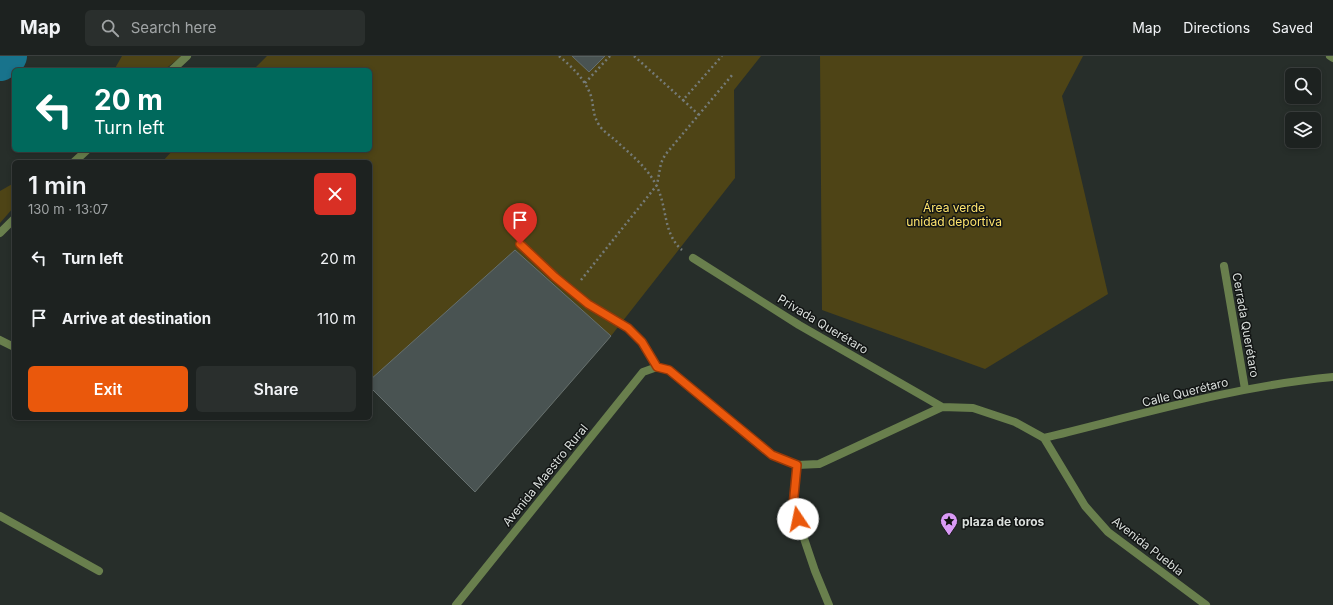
<!DOCTYPE html>
<meta charset="utf-8">
<style>
body{margin:0;font-family:Inter,sans-serif;background:#2a2f2d;color:#f1f3f6;height:100vh;display:flex;flex-direction:column;font-size:15px;white-space:nowrap}
*{box-sizing:border-box;margin:0}
p{font-size:13px;color:#a0a4a5}
.icon{flex:none;width:22px;height:22px;fill:none;stroke:currentColor;stroke-width:2;stroke-linecap:round;stroke-linejoin:round}
.map{position:relative;flex:1;overflow:hidden}
.details{position:absolute;left:12px;top:104px;width:360px;height:260px;display:flex;flex-direction:column;background:#1d2220;border-radius:6px;box-shadow:0 2px 6px #0003,0 0 0 1px #3b3f3e}
.details>*{flex:none}
.hud{position:absolute;left:12px;top:12px;width:360px;height:84px;border-radius:6px;box-shadow:0 2px 6px #0003,0 0 0 1px #3b3f3e;background:#00695c;color:#fff;overflow:hidden}
.controls{position:absolute;left:1285px;top:12px;display:grid;gap:8px}
.controls a{display:grid;place-items:center;width:36px;height:36px;border-radius:6px;background:#1d2220;box-shadow:0 2px 6px #0003,0 0 0 1px #3b3f3e;font-size:20px}
.pin{position:absolute;display:grid;place-items:center;width:34px;height:34px;color:#fff;margin:-41px -17px;border-radius:50% 50% 50% 0;rotate:-45deg;box-shadow:0 0 4px #0007}
.pin .icon{rotate:45deg}
.me{position:absolute;width:44px;margin:-22px;rotate:349deg;stroke-linejoin:round;filter:drop-shadow(0 0 3px #0008)}
.turn{display:flex;align-items:center;gap:14px;height:84px;padding:0 16px;font-size:18px}
.turn .icon{width:52px;height:52px;stroke-width:2.5}
.turn b{display:block;font-size:28px;line-height:34px}
.round{display:grid;place-items:center;flex:none;width:42px;height:42px;border-radius:6px;background:#2a2f2d}
.head{display:flex;align-items:center;justify-content:space-between;height:68px;padding:0 16px}
h1{font-size:24px;font-weight:600;line-height:30px}
.primary-button{display:flex;gap:8px;margin-top:auto;padding:8px 16px}
.primary-button a{flex:1;height:46px;border-radius:6px;background:#ea580c;color:#fff;font-size:16px;font-weight:600;line-height:46px;text-align:center}
.primary-button a+a{background:#2a2f2d;color:#f1f3f6}
ul{padding:0;list-style:none}
li{display:flex;align-items:center;gap:12px;height:60px;padding:0 16px}
li div{flex:1}
li b{display:block;font-size:15px}
li em{font-style:normal}
header{display:flex;align-items:center;gap:24px;box-sizing:border-box;height:56px;padding:0 20px;background:#1d2220;border-bottom:1px solid #3b3f3e}
header strong{font-size:19px}
nav{display:flex;gap:22px;margin-inline-start:auto;font-size:14px}
.search{width:280px;height:36px;background:#2a2f2d;display:flex;align-items:center;gap:10px;box-sizing:border-box;padding:0 14px;border-radius:6px;color:#a0a4a5;font-size:15px}
.map>svg:first-child{display:block}
.green{fill:#4e4416}
.lines{fill:none;stroke-linecap:round;stroke-linejoin:round}
.river{stroke:#18738c;stroke-width:38}
.building{fill:#495352;stroke:#66706f}
.path{stroke:#757b78;stroke-width:2.5;stroke-dasharray:2 3;stroke-linecap:butt}
.service{stroke:#697f4d;stroke-width:8}
.minor{stroke:#697f4d;stroke-width:8}
.tertiary{stroke:#697f4d;stroke-width:8}
.route-casing{stroke:#983908;stroke-width:10}
.route{stroke:#ea580c;stroke-width:7}
.labels{text-anchor:middle;dominant-baseline:central;stroke-width:3;stroke-linejoin:round;paint-order:stroke}
.park-label{font-size:12px;fill:#fee46d;stroke:#121514}
.street-label{font-size:12px;fill:#dadfdc;stroke:#121514}
.poi-label{font-size:12px;font-weight:bold;fill:#dadfdc;stroke:#121514;text-anchor:start}
</style>
<header>
<strong>Map</strong>
<div class="search"><svg class="icon" aria-label="search" viewBox="0 0 24 24"><circle cx="10" cy="10" r="6"/><path d="M15 15l6 6"/></svg>Search here</div>
<nav><a>Map</a><a>Directions</a><a>Saved</a></nav>
</header>
<div class="map">
<svg width="1333" height="549" viewBox="0 0 1333 549">
<rect width="100%" height="100%" fill="#272e2a"/>
<!-- green -->
<path class="green" d="M122,0H182L164,14H114Z
M267,0H761L734,34L735,122L611,280L475,436L370,331V106H162L173,94H370V14H253Z
M820,0H1083L1062,40L1108,238L985,313L822,254Z
M14,127V151L0,167V135Z"/>
<g class="lines">
<!-- river -->
<path class="river" d="M0,6L8,0"/>
</g>
<!-- building -->
<path class="building" d="M572,0H605L589,16Z
M515,194L611,280L475,436L370,331V324Z"/>
<g class="lines">
<!-- path -->
<path class="path" d="M559,0C572,11 585,23 591,40C594,51 592,57 599,69C602,74 609,79 614,83C629,97 645,109 655,127C668,149 662,177 682,194
M634,0L683,44
M585,27L610,0
M699,59L683,44L722,0
M581,224L657,129L661,107L665,99L733,18"/>
<!-- service -->
<path class="service" d="M520,188L555,221L588,248L628,272L642,286L657,311
M1224,210L1245,333"/>
<!-- minor -->
<path class="minor" d="M1330,0L1333,2
M693,202L799,269L942,351
M0,284L14,291
M1044,382C1139,359 1235,330 1333,321
M1044,382L1085,450L1108,476L1206,549
M797,409L793,450L815,515L829,549
M0,460L99,515
M456,549L643,316L657,311L669,314L772,399L797,409L819,408L942,351L973,352L1015,366L1044,382"/>
<!-- tertiary -->
<path class="tertiary" d="M172,14L187,0
M74,106L87,94
M0,177L14,163"/>
</g>
<g class="lines">
<defs>
<path id="route" d="M520,188L555,221L588,248L628,272L642,286L657,311L669,314L772,399L797,409L793,450L798,463"/>
</defs>
<!-- route casing -->
<use href="#route" class="route-casing"/>
<!-- route -->
<use href="#route" class="route"/>
</g>
<!-- icons -->
<defs>
<symbol id="sight-pin" viewBox="-11 -11 22 30"><path d="M0 17L-7.5 6A9.5 9.5 0 1 1 7.5 6Z" fill="#da9af6" stroke="#121514"/><path d="M0-6L1.8-2.2L6-1.7L2.9 1.2L3.7 5.4L0 3.3L-3.7 5.4L-2.9 1.2L-6-1.7L-1.8-2.2Z" fill="#111"/></symbol>
</defs>
<g fill-rule="evenodd">
<use href="#sight-pin" x="939" y="455" width="20" height="27"/>
</g>
<g class="labels">
<!-- park labels -->
<g class="park-label">
<text x="954" y="151">Área verde<tspan x="954" dy="14">unidad deportiva</tspan></text>
</g>
<!-- street labels -->
<g class="street-label">
<text transform="translate(823 268) rotate(31)">Privada Querétaro</text>
<text transform="translate(1246 269) rotate(80)">Cerrada Querétaro</text>
<text transform="translate(1185 336) rotate(-14)">Calle Querétaro</text>
<text transform="translate(545 419) rotate(-51)">Avenida Maestro Rural</text>
<text transform="translate(1148 490) rotate(38)">Avenida Puebla</text>
</g>
<!-- poi labels -->
<g class="poi-label">
<text x="962" y="465">plaza de toros</text>
</g>
</g>
</svg>
<div class="controls">
<a><svg class="icon" aria-label="search" viewBox="0 0 24 24"><circle cx="10" cy="10" r="6"/><path d="M15 15l6 6"/></svg></a>
<a><svg class="icon" aria-label="layers" viewBox="0 0 24 24"><path d="M12 4l9 5-9 5-9-5zM3 14l9 5 9-5"/></svg></a>
</div>
<div class="pin" style="left:520px;top:188px;background:#d93025"><svg class="icon" aria-label="arrive" viewBox="0 0 24 24"><path d="M6 21V4h12l-3 4 3 4H6"/></svg></div>
<svg class="me" style="left:798px;top:463px" viewBox="-20 -20 40 40"><circle r="19" fill="#fff"/><path d="M0-13L10 11 0 6-10 11z" fill="#ea580c"/></svg>
<div class="hud">
<div class="turn"><svg class="icon" aria-label="left" viewBox="0 0 24 24"><path d="M17 20v-9H6M10 6l-5 5 5 5"/></svg><div><b>20 m</b>Turn left</div></div>
</div>
<section class="details">
<div class="head"><div><h1>1 min</h1><p>130 m · 13:07</p></div><a class="round" style="background:#d93025;color:#fff"><svg class="icon" aria-label="close" viewBox="0 0 24 24"><path d="M6 6l12 12M18 6L6 18"/></svg></a></div>
<ul>
<li><svg class="icon" aria-label="left" viewBox="0 0 24 24"><path d="M17 20v-9H6M10 6l-5 5 5 5"/></svg><div><b>Turn left</b></div><em>20 m</em></li>
<li><svg class="icon" aria-label="arrive" viewBox="0 0 24 24"><path d="M6 21V4h12l-3 4 3 4H6"/></svg><div><b>Arrive at destination</b></div><em>110 m</em></li>
</ul>
<div class="primary-button"><a>Exit</a><a>Share</a></div>
</section>
</div>
